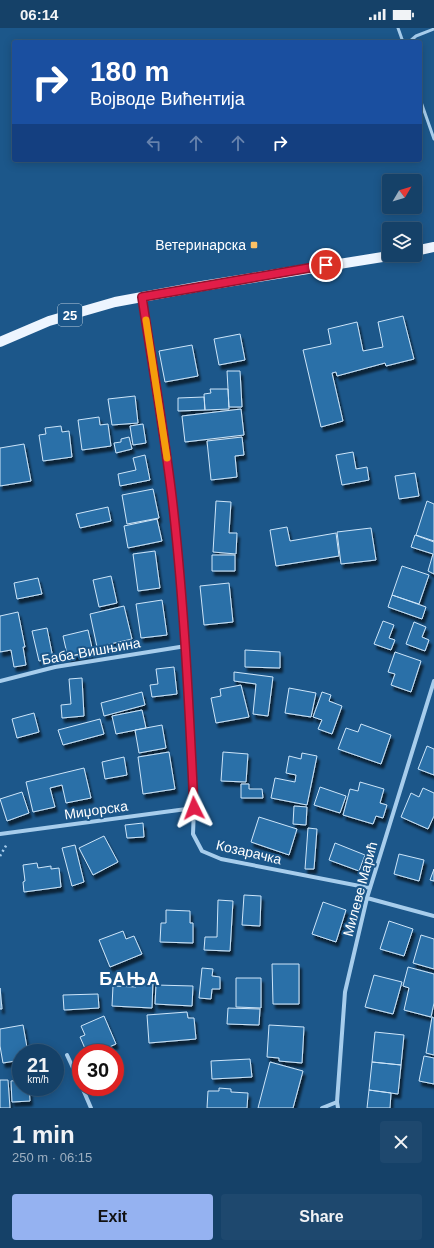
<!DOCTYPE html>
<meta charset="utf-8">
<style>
body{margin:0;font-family:Helvetica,sans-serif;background:#1e486e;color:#f1f3f6;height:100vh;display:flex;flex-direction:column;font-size:15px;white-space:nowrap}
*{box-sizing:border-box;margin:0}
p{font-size:13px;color:#9dafc0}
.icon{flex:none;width:22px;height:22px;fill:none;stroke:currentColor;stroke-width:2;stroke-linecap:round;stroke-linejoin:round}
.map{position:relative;height:1080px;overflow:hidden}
.panel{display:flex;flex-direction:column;background:#154168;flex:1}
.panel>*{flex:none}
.guide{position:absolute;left:12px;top:12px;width:410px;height:122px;border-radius:4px;box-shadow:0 2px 10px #0003,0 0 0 1px #345a7c;background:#1a4fa0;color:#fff;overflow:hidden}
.needle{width:26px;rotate:52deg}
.fabs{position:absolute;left:382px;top:146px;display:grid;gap:8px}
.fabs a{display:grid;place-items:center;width:40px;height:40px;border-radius:4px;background:#154168;box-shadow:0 2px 10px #0003,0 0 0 1px #345a7c;font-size:20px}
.speed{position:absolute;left:12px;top:1016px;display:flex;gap:8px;font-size:20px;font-weight:700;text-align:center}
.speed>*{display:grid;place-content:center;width:52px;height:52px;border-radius:50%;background:#154168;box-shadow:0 2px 10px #0003,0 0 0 1px #345a7c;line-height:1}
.speed small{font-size:10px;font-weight:400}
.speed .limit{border:6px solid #d22;background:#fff;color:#111}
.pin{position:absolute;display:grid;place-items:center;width:34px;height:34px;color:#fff;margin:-17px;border:2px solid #fff;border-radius:50%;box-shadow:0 1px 4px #0007}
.me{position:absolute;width:44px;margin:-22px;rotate:357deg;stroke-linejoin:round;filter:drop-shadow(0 0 3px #0008)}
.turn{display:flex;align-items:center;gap:14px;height:84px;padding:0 12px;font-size:18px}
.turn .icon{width:52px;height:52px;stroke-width:2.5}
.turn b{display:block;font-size:28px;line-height:34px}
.lanes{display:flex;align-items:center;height:38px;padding:0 12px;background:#0003;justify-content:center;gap:20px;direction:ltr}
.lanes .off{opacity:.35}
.round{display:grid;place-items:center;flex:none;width:42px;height:42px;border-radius:4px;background:#1e486e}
.headline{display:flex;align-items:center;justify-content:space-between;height:68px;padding:0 12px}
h1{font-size:24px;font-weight:600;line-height:30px}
.button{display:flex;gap:8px;margin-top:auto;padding:8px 12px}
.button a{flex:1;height:46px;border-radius:4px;background:#95b2f1;color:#111;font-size:16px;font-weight:600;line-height:46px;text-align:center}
.button a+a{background:#1e486e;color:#f1f3f6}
.status{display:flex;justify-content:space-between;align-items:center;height:28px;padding:0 20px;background:#154168;direction:ltr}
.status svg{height:11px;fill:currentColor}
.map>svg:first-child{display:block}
.building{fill:#2c70a8;stroke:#cce5f9;filter:url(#shadow)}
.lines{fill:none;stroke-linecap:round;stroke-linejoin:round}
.path{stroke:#a7cdec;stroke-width:2.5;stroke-dasharray:2 3;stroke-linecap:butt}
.lane{stroke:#a7cdec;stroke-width:3}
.street{stroke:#a7cdec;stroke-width:4}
.primary{stroke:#edf5ff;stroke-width:10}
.route-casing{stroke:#92132f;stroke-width:10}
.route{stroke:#e11d48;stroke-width:7}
.slow{stroke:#f59e0b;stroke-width:7}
.poi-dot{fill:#fcc165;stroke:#1c578a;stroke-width:1.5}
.labels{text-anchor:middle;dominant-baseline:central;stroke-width:4;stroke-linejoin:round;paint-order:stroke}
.shield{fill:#1c578a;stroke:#bbcddc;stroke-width:1}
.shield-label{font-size:13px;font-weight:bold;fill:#fff}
.poi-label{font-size:14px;fill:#fff;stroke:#1c578a;text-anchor:end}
.street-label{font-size:14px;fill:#fff;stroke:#1c578a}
.district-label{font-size:18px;font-weight:bold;letter-spacing:1px;fill:#fff;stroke:#1c578a}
</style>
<div class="status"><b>06:14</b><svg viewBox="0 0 49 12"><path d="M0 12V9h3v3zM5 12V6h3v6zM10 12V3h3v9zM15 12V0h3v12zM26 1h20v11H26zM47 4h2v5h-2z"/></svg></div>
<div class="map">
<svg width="434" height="1080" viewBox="0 0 434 1080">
<defs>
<filter id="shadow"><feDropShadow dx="2.5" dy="4.5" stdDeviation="1" flood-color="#0009"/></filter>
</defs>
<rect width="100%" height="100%" fill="#1c578a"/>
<!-- building -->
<path class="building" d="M403,288L414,331L386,338L385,335L337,348L336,344L332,345L343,393L321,399L303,322L331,316L328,301L357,294L363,323L383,319L378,294Z
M240,306L245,332L219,337L214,311Z
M192,317L198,348L165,354L159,323Z
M227,343H240L242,379H229Z
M210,361H228L229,381L205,382L204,366L211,365Z
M135,368L138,395L112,397L108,371Z
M204,369L205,382L178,383V370Z
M241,381L244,407L185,414L182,388Z
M99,389L100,397L108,396L111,418L82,422L78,392Z
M143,396L146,415L133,417L130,398Z
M61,398L62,404L69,403L72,429L43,433L39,407L46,406L45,400Z
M129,409L132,421L116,425L114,415L121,414V411Z
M242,409L244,427L235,428L237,449L211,452L207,413Z
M24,416L31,453L0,458V420Z
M353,424L356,441L367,439L369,452L342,457L336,427Z
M145,427L150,452L120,458L118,446L136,442L133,430Z
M415,445L419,468L399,471L395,448Z
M153,461L159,490L127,496L122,467Z
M216,473L231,474L229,505H237L236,526L213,524Z
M427,473L434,476V513L416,507Z
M108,479L111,493L80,500L76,486Z
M157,491L162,513L128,520L124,498Z
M287,499L290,513L336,505L339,528L276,538L270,502Z
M371,500L376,532L341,536L337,504Z
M415,507L434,514V546L428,543L433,526L411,519Z
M155,523L160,560L138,563L133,526Z
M212,527H235V543H212Z
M402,538L429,547L419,576L392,567Z
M111,548L117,575L99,579L93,552Z
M38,550L42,566L17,571L14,555Z
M229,555L233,594L204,597L200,558Z
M392,567L426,579L422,591L388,579Z
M162,572L167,607L141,610L136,576Z
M124,578L132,611L97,619L90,586Z
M18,584L25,619H23L26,637L14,639L11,622L0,624V588Z
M383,593L394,597L389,610L395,612L391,622L374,616Z
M414,594L426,599L422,609L429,612L425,623L406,616Z
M47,600L53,630L39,633L32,603Z
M88,602L93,624L68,630L63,608Z
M245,622L280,624V640L245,639Z
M395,624L421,633L411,664L391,657L395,646L388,644Z
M174,639L177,666L152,669L150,657L158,656L156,641Z
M234,644L273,649L268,688L253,686L256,656L234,653Z
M82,650L84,688L62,690L61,677L71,676L69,651Z
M241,657L249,689L216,695L211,670L221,668L220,661Z
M289,660L316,665L311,689L285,685Z
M142,664L145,677L104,688L101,675Z
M322,664L331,667L329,673L342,678L332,706L318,701L322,692L313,689Z
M142,682L146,700L116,706L112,688Z
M34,685L39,704L17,710L12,691Z
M100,691L104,706L63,717L58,702Z
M361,696L391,707L381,736L338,721L346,700L358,704Z
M162,697L166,720L139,725L135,702Z
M427,718L434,721V747L418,741Z
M169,724L175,761L143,766L138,729Z
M223,724L248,726L246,754L221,753Z
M302,725L317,728L307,777L271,770L275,750L295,754L296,747L286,745L289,728L301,731Z
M124,729L127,747L105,751L102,734Z
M84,740L91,770L66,775L62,757L50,760L55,779L33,784L26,754Z
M360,754L384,761L380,775L387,777L383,790L376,788L373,796L343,787L350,761L358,763Z
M241,756H249V761H262L263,770H241Z
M320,759L346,768L340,785L314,777Z
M423,760L434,765V788L428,801L401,789L411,765L419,769Z
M22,764L29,785L7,793L0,771Z
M294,778L307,779L306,797L293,796Z
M259,789L297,801L289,827L251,814Z
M143,795L144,809L127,810L125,797Z
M308,800L317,801L314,841H305Z
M104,808L118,834L93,847L79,820Z
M335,815L365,827L359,843L329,832Z
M75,817L84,854L72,858L62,820Z
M399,826L424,832L419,853L394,846Z
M37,835L38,840L51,838V841L59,840L61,859L24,864L23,854L25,853L23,837Z
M434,841V853L430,852Z
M244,867L261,868L260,898L242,897Z
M218,872L233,873L230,923L204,922L205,909H217Z
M323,874L346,882L336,914L312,906Z
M166,882L190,883V895H193V915L160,914L161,895H166Z
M389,893L413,901L404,928L380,921Z
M123,903L126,911L134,908L142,926L110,939L99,912Z
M421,907L434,911V941L413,935Z
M272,936H299V976H273Z
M408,939L434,946V975L431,989L404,982L409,960L403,958Z
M202,940L213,941L212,948L220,949V961H212L211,971L199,970Z
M374,947L402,954L393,986L365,979Z
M236,950H261V980L236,979Z
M137,951L153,952L152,980L112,978L113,958L136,959Z
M156,957L193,958L192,978L155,976Z
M0,960L2,981H0Z
M98,966L99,980L64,982L63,967Z
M228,980L260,981L259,997L227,996Z
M187,984L188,990H194L196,1011L149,1015L147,987Z
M104,988L116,1016L107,1020L108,1024L106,1025H87L80,1009L85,1007L81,998Z
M432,989L434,990V1027L426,1025Z
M23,997L28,1025H21V1032L3,1035L0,1018V1001Z
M269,997L304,999L302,1035L279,1033V1030L267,1029Z
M375,1004L404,1007L401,1037L372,1034Z
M424,1028L434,1030V1056L419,1053Z
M250,1031L252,1049L212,1051L211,1033Z
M270,1034L303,1043L293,1080H258Z
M372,1034L401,1037L398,1066L369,1062Z
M0,1052H8L10,1080H0Z
M21,1052V1059H29L30,1073L12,1074L11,1053Z
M219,1060L231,1061V1064L248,1065L247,1080H207L208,1063H219Z
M369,1062L391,1065L390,1080H367Z"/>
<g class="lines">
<!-- path -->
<path class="path" d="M0,828L7,816"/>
<!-- lane -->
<path class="lane" d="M398,0L403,14
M409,14L416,8L434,1
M420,71L434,111"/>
<!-- street -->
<path class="street" d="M142,269L166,417L180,543L186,618L194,780L193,806L202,823L221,831L370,860
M0,653L55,639L186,618
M0,806L194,780
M367,870L434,888
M67,1027L81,1057
M82,1059L91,1080
M322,1080L337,1074
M338,1080L337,1074L345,964L367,870L434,653"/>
<!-- primary -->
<path class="primary" d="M415,223L434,219
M0,314L49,293L115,274L202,258L395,227"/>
</g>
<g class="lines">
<defs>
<path id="route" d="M194,780C189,676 184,572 172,469C164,402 152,335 142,269L326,237"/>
</defs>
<!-- route casing -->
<use href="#route" class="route-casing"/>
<!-- route -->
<use href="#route" class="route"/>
<!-- slow -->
<path class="slow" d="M146,292L167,430"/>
</g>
<!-- markers -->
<rect class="poi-dot" x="250" y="213" width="8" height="8" rx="2"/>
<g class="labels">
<!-- shield labels -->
<rect class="shield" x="58" y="276" width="24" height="22" rx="3"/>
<g class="shield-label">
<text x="70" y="287">25</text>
</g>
<!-- poi labels -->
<g class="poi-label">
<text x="246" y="217">Ветеринарска</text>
</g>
<!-- street labels -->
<g class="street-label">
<text transform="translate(91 623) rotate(-10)">Баба-Вишњина</text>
<text transform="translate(96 782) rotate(-8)">Миџорска</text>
<text transform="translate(249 824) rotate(13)">Козарачка</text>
<text transform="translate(360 861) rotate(-75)">Милеве Марић</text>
</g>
<!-- district labels -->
<g class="district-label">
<text x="130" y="951">БАЊА</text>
</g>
</g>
</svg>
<div class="fabs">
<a><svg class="needle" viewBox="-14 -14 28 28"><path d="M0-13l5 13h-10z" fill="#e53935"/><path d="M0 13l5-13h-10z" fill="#9dafc0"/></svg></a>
<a><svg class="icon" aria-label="layers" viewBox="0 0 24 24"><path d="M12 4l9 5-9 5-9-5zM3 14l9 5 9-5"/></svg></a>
</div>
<div class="speed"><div>21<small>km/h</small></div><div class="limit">30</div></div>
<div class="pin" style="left:326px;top:237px;background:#d93025"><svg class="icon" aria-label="arrive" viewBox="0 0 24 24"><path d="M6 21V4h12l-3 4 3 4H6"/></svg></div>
<svg class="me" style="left:194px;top:780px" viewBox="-20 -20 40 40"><path d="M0-17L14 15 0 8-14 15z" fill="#e11d48" stroke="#fff" stroke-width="4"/></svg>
<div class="guide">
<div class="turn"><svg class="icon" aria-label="right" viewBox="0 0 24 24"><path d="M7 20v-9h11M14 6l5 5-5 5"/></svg><div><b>180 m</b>Војводе Вићентија</div></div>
<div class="lanes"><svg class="icon off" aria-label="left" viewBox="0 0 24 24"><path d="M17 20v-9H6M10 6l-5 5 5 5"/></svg><svg class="icon off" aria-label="ahead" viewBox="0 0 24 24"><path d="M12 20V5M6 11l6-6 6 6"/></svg><svg class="icon off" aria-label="ahead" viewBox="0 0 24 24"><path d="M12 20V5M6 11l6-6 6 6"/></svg><svg class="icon" aria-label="right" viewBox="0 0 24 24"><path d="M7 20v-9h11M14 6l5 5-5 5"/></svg></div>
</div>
</div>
<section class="panel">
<div class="headline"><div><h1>1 min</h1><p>250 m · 06:15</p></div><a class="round"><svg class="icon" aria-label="close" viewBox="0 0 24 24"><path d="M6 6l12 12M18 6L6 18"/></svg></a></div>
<div class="button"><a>Exit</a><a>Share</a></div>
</section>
